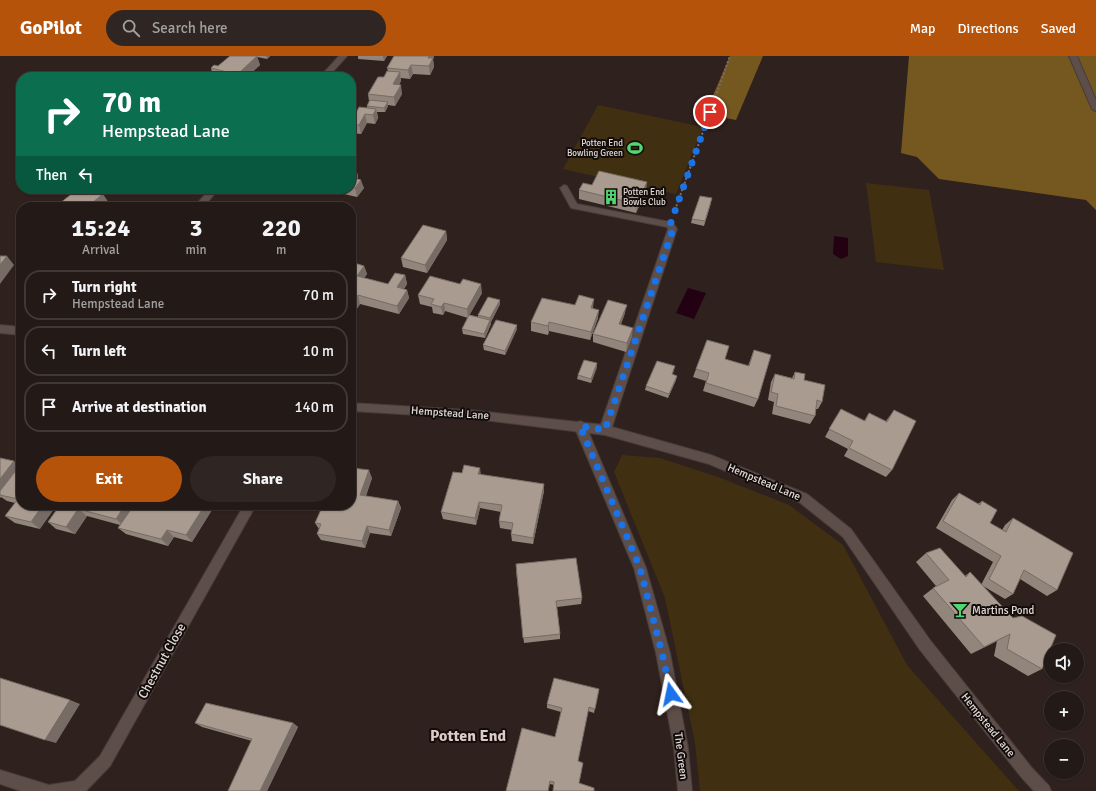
<!DOCTYPE html>
<meta charset="utf-8">
<style>
body{margin:0;font-family:Signika,sans-serif;background:#2f2623;color:#f1f3f6;height:100vh;display:flex;flex-direction:column;font-size:15px;white-space:nowrap}
*{box-sizing:border-box;margin:0}
p{font-size:13px;color:#a3a0a1}
.icon{flex:none;width:22px;height:22px;fill:none;stroke:currentColor;stroke-width:2;stroke-linecap:round;stroke-linejoin:round}
.map{position:relative;flex:1;overflow:hidden}
.drawer{position:absolute;left:16px;top:146px;width:340px;height:308px;display:flex;flex-direction:column;background:#231916;border-radius:16px;box-shadow:0 1px 3px #0004,0 0 0 1px #403835}
.drawer>*{flex:none}
.banner{position:absolute;left:16px;top:16px;width:340px;height:122px;border-radius:16px;box-shadow:0 1px 3px #0004,0 0 0 1px #403835;background:#0b6e4f;color:#fff;overflow:hidden}
.tools{position:absolute;left:1044px;top:587px;display:grid;gap:8px}
.tools a{display:grid;place-items:center;width:40px;height:40px;border-radius:50%;background:#231916;box-shadow:0 1px 3px #0004,0 0 0 1px #403835;font-size:20px}
.pin{position:absolute;display:grid;place-items:center;width:34px;height:34px;color:#fff;margin:-17px;border:2px solid #fff;border-radius:50%;box-shadow:0 1px 4px #0007}
.me{position:absolute;width:44px;margin:-22px;rotate:348deg;stroke-linejoin:round;filter:drop-shadow(0 0 3px #0008)}
.turn{display:flex;align-items:center;gap:14px;height:84px;padding:0 20px;font-size:18px}
.turn .icon{width:52px;height:52px;stroke-width:2.5}
.turn b{display:block;font-size:28px;line-height:34px}
.then{display:flex;align-items:center;height:38px;padding:0 20px;background:#0003;gap:8px;font-size:15px}
.eta{display:flex;justify-content:space-evenly;align-items:center;height:68px;text-align:center}
.eta b{font-size:24px;font-weight:700;line-height:28px}
.cta{display:flex;gap:8px;margin-top:auto;padding:8px 20px}
.cta a{flex:1;height:46px;border-radius:24px;background:#b45309;color:#fff;font-size:16px;font-weight:700;line-height:46px;text-align:center}
.cta a+a{background:#2f2623;color:#f1f3f6}
ul{padding:0;list-style:none}
li{display:flex;align-items:center;gap:12px;height:50px;margin:0 8px 6px;padding:0 12px;border:2px solid #403835;border-radius:16px}
li div{flex:1}
li b{display:block;font-size:15px}
li em{font-style:normal}
header{display:flex;align-items:center;gap:24px;box-sizing:border-box;height:56px;padding:0 20px;background:#b45309;color:#fff}
header strong{font-size:19px}
nav{display:flex;gap:22px;margin-inline-start:auto;font-size:14px}
.search{width:280px;height:36px;background:#2f2623;display:flex;align-items:center;gap:10px;box-sizing:border-box;padding:0 14px;border-radius:22px;color:#a3a0a1;font-size:15px}
.map>svg:first-child{display:block}
.green{fill:#403011}
.forest{fill:#755820}
.water{fill:#240013}
.lines{fill:none;stroke-linecap:round;stroke-linejoin:round}
.service-casing{stroke:#473c39;stroke-width:2}
.minor-casing{stroke:#473c39;stroke-width:2}
.tertiary-casing{stroke:#473c39;stroke-width:2}
.path{stroke:#7a6e6a;stroke-width:2;stroke-dasharray:2 2;stroke-linecap:butt}
.service{fill:#5e4e4a;fill-rule:evenodd}
.minor{fill:#5e4e4a;fill-rule:evenodd}
.tertiary{fill:#5e4e4a;fill-rule:evenodd}
.wall{fill:#91857c}
.shaded-wall{fill:#766c65}
.building{fill:#a99b90;stroke:#766c65}
.route{stroke:#1a73e8;stroke-width:7;stroke-dasharray:0 12.6}
.labels{text-anchor:middle;dominant-baseline:central;stroke-width:4;stroke-linejoin:round;paint-order:stroke}
.far-poi-label{font-size:9px;fill:#e2d9d6;stroke:#120c0a;text-anchor:end}
.street-label{font-size:11px;fill:#e2d9d6;stroke:#120c0a}
.poi-label{font-size:11px;fill:#e2d9d6;stroke:#120c0a;text-anchor:start}
.near-street-label{font-size:13px;fill:#e2d9d6;stroke:#120c0a}
.near-quarter-label{font-size:16px;font-weight:bold;fill:#ddcac5;stroke:#120c0a}
</style>
<header>
<strong>GoPilot</strong>
<div class="search"><svg class="icon" aria-label="search" viewBox="0 0 24 24"><circle cx="10" cy="10" r="6"/><path d="M15 15l6 6"/></svg>Search here</div>
<nav><a>Map</a><a>Directions</a><a>Saved</a></nav>
</header>
<div class="map">
<svg width="1096" height="735" viewBox="0 0 1096 735">
<rect width="100%" height="100%" fill="#2f211d"/>
<!-- green -->
<path class="green" d="M598,49L703,71L676,138L563,113Z
M866,127L929,134L944,214L876,206Z
M622,399L660,402L718,421L789,449L843,489L907,609L1019,735H700L695,687L665,542L614,416Z"/>
<!-- forest -->
<path class="forest" d="M730,0H763L736,64L705,58Z
M909,0H1096V154L1086,144L939,123L917,101L901,97Z"/>
<!-- water -->
<path class="water" d="M834,180L848,182V200L841,203L833,198Z
M688,232L706,237L694,263L676,257Z"/>
<g class="lines">
<defs>
<path id="service" d="M564,129L567,130L577,148L670,166L673,167L677,173L611,374L609,377L605,379L601,377L599,374L668,173L667,171L571,152L560,132Z"/>
<path id="minor" d="M339,0H347L328,21H320Z
M1069,0H1077L1096,44V55L1092,53Z
M210,133H219L203,151H194Z
M580,365L584,367L586,370L646,512L670,597L688,692L692,735H678L674,692L656,597L634,512L574,370L576,367Z
M244,449H256L110,710L86,735H21L0,728V714L49,729L75,725L100,700Z"/>
<path id="tertiary" d="M0,269L21,271V279L0,277Z
M351,347L468,354L605,369L711,399L807,438L851,473L930,584L1032,712L1049,730L1051,735H1034L1022,722L920,594L843,481L799,446L709,408L605,379L468,362L351,355Z"/>
</defs>
<!-- service casing -->
<use href="#service" class="service-casing"/>
<!-- minor casing -->
<use href="#minor" class="minor-casing"/>
<!-- tertiary casing -->
<use href="#tertiary" class="tertiary-casing"/>
<!-- path -->
<path class="path" d="M675,154L730,0"/>
<!-- service -->
<use href="#service" class="service"/>
<!-- minor -->
<use href="#minor" class="minor"/>
<!-- tertiary -->
<use href="#tertiary" class="tertiary"/>
</g>
<!-- wall -->
<path class="wall" d="M230,0H270L267,3L257,1L260,9L247,21H207L212,17L211,12L218,10Z
M358,0H387L384,5L358,3Z
M394,0H434L433,3L434,11L430,19L413,18L410,23L401,22V25L399,28L402,38L395,50L388,49V50L385,56H377L378,62L375,68L367,67L361,78L351,77V57H356L367,52V50L369,45L368,38L384,21L388,15L387,12Z
M351,111L356,112L358,121L357,123L364,132L357,141L335,136L334,133H351Z
M592,129L646,135L636,157L579,143V134Z
M72,133H92L93,134L109,147L104,151H55L74,136Z
M711,147L704,170L691,167L692,163Z
M446,175L447,184L427,217L403,211L401,202Z
M351,206L364,210L367,218L364,222L388,228L405,219L407,228L404,233L407,234L409,242L399,258L360,248L356,254L351,252Z
M482,237L469,259L478,261V259L500,244V248L491,266V268L485,282L463,278L462,273L468,262L445,255L443,259L433,257L432,251L420,248L418,239Z
M575,249L593,252L598,262L590,284L549,275L548,279L531,275V266Z
M625,257L621,268L632,280L626,296L593,286V278Z
M517,273L505,299L484,294L483,289Z
M754,294L758,343L754,351L703,335L706,325L693,321L696,313L725,303L748,310Z
M597,311L591,327L577,323L578,319Z
M674,315L672,319L676,324L668,342L645,334L646,330Z
M795,316L804,324L822,346L818,353H816L815,360L810,368L772,358L774,346L768,344L771,326L775,318L792,322Z
M894,354L892,414L886,421L844,400L848,393L825,381L836,361L864,365L869,357L886,365Z
M0,402L40,473L15,467L5,460L15,447L7,445L1,441L0,442Z
M356,412L372,422L366,440L398,445L401,452L391,480L370,477L365,492L321,484L317,478L319,473L315,467Z
M462,417L481,419L544,428V435L533,488L512,485L511,478L512,474L500,472L499,465L501,456L480,452L476,469L443,463L441,456Z
M959,437L978,448L982,445L990,467L1002,474L1005,469L1013,462L1057,534L1047,540L1020,523L1013,538L1005,543L983,530L1042,613L1028,620L994,600L997,585L971,598L923,540L936,530L916,506L926,497L965,520L970,516L981,529L993,506L936,472L952,444Z
M60,449H215L192,486L174,481L168,490L126,478L118,472L120,469L87,460L75,478L56,473L48,466Z
M516,514L582,542L581,548L557,551L560,578V583L524,587Z
M599,633L594,657L588,655L554,729L550,728L549,735L555,681L561,656L547,652V648Z
M195,667H293L298,671L267,735H228L252,685L202,671Z"/>
<!-- shaded-wall -->
<path class="shaded-wall" d="M257,0L260,9L247,21H242L240,16Z
M266,0H270L267,3Z
M383,0H387L384,5L383,1Z
M429,0H434V1L433,3L434,11L430,19L428,2Z
M411,9L413,18L410,23L408,14Z
M238,15L240,21H236L235,18Z
M400,16L401,25L395,37L393,28Z
M401,29L402,38L395,50L394,41Z
M388,46V50L385,56L384,52Z
M376,53L378,62L375,68L373,59Z
M365,58L367,67L361,78L359,69Z
M356,112L358,121L351,130V118Z
M361,124L364,132L357,141L355,132Z
M647,126L646,135L636,157L637,148Z
M103,138L109,147L104,151H87Z
M446,175L447,184L427,217L425,209Z
M7,200L14,209L0,228V209Z
M364,210L367,218L360,228L357,220Z
M405,219L407,228L399,240L397,231Z
M481,228L482,237L468,262L467,253Z
M407,234L409,242L399,258L397,250Z
M358,239L360,248L356,254L353,245Z
M594,243L593,252L590,260L591,252Z
M500,244V248L491,266V268L485,282L484,278L490,264V262Z
M444,247L445,255L443,259L441,251Z
M627,249L625,257L618,276L619,268Z
M599,254L598,262L590,284L591,276Z
M549,266V275L548,279V270Z
M517,269V273L505,299V295Z
M633,272L632,280L626,296L627,287Z
M597,307V311L591,327V323Z
M677,320L676,324L668,342L669,338Z
M14,405L21,411L0,439V423Z
M354,408L357,415L352,412Z
M480,412L481,419L478,418Z
M369,414L372,422L363,446L360,439Z
M544,428V435L533,488V482Z
M398,445L401,452L391,480L389,474Z
M479,446L480,452L476,469L475,462Z
M43,449H57L40,473L31,466Z
M125,449H137L123,469L116,463Z
M205,449H215L192,486L186,479Z
M78,453L87,460L75,478L66,471Z
M367,470L370,477L365,492L362,485Z
M167,474L174,481L168,490L161,483Z
M1010,578L997,585L971,598L984,591Z
M70,644L80,648L56,687L45,684Z
M293,667L298,671L267,735H260Z"/>
<!-- building -->
<path class="building" d="M230,0H257L240,16L238,15L235,18L211,12L214,9L218,10Z
M394,0H429L428,2H433L429,10L411,9L408,14L387,12Z
M387,15L400,16L393,28L401,29L394,41L368,38L378,21H384Z
M212,17L231,21H207Z
M370,44L388,46L384,52L367,50Z
M359,51L376,53L373,59L365,58L359,69H351V57H356Z
M351,111L356,112L351,118Z
M599,115L647,126L637,148L579,134L583,127L592,129Z
M351,121L361,124L355,132L351,131Z
M77,133H89L103,138L87,151H55L78,133Z
M700,140L712,142L705,165L692,163Z
M423,169L446,175L425,209L401,202Z
M0,200H7L0,209Z
M351,206L364,210L357,220L388,228L395,217L405,219L397,231L407,234L397,250L358,239L353,245H351Z
M430,220L460,228L463,223L481,228L467,253L444,247L441,251L431,248L434,243L418,239Z
M579,239L594,243L591,252L599,254L591,276L549,266L548,270L531,266L542,242L575,249Z
M488,241L500,244L490,262L478,259Z
M608,244L627,249L619,268L633,272L627,287L593,278Z
M469,259L490,264L484,278L462,273Z
M496,264L517,269L505,295L483,289Z
M707,284L729,290L725,303L749,310L754,294L771,299L758,343L706,327L709,317L696,313Z
M584,304L597,307L591,323L578,319Z
M657,305L675,310L672,318L677,320L669,338L646,330Z
M795,316L805,318L804,324L825,329L822,346L817,344L815,360L776,350L778,338L771,336L775,318L794,323Z
M841,353L865,365L869,357L887,366L894,354L916,365L892,414L849,392L853,385L829,373Z
M0,402L14,405L0,423Z
M351,407L354,408L352,412L369,414L360,439L398,445L389,474L367,470L362,485L317,478L321,468L315,467L323,449H351Z
M21,408V449H43L31,466L5,460L18,443L0,439V435Z
M464,409L480,412L478,418L544,428L533,482L511,478L513,467L499,465L502,449L479,446L475,462L441,456L453,416L462,417Z
M959,437L980,449L982,445L997,454L990,467L1006,476L1013,462L1073,497L1057,534L1024,514L1013,538L989,523L1001,500L943,465Z
M60,449H125L116,463L78,453L66,471L48,466Z
M134,449H205L186,479L167,474L161,483L118,472Z
M940,492L966,521L970,516L1013,562L1022,560L1056,579L1042,613L1007,593L1010,578L984,591L933,532L949,524L926,497Z
M576,502L582,542L556,545L560,578L523,582L516,508Z
M0,622L70,644L45,684L0,669Z
M554,622L599,633L595,653L589,651L578,705L583,707L579,727L594,732V735H553L554,726L550,725L548,735H506L522,672L555,681L562,652L547,648Z
M206,647L293,667L260,735H228L252,683L195,667Z"/>
<g class="lines">
<!-- route -->
<path class="route" d="M671,638L662,597L640,512L580,370L605,374L673,173L670,169L710,56"/>
</g>
<!-- icons -->
<defs>
<symbol id="stadium-bare" viewBox="-9 -9 18 18"><path d="M0-5a6.5 5 0 1 0 0 10a6.5 5 0 1 0 0-10ZM-3.5-1.8h7v3.6h-7Z" fill="#53d672" stroke="#120c0a" stroke-width="2.5" paint-order="stroke"/></symbol>
<symbol id="building-bare" viewBox="-9 -9 18 18"><path d="M-4-6H4V6H1V3H-1V6H-4ZM-2.5-4.3h1.7v1.8h-1.7ZM.8-4.3h1.7v1.8H.8ZM-2.5-1h1.7V.8h-1.7ZM.8-1h1.7V.8H.8Z" fill="#53d672" stroke="#120c0a" stroke-width="2.5" paint-order="stroke"/></symbol>
<symbol id="bar-bare" viewBox="-9 -9 18 18"><path d="M-6-5H6L.8 .8V4.5H3.5V6h-7V4.5H-.8V.8Z" fill="#53d672" stroke="#120c0a" stroke-width="2.5" paint-order="stroke"/></symbol>
</defs>
<g fill-rule="evenodd">
<use href="#stadium-bare" x="624" y="81" width="22" height="22"/>
<use href="#building-bare" x="600" y="130" width="22" height="22"/>
<use href="#bar-bare" x="949" y="543" width="22" height="22"/>
</g>
<g class="labels">
<!-- far-poi labels -->
<g class="far-poi-label">
<text x="623" y="87">Potten End<tspan x="623" dy="10">Bowling Green</tspan></text>
<text x="623" y="136" text-anchor="start">Potten End<tspan x="623" dy="10">Bowls Club</tspan></text>
</g>
<!-- street labels -->
<g class="street-label">
<text transform="translate(450 357) rotate(4)">Hempstead Lane</text>
<text transform="translate(764 426) rotate(23)">Hempstead Lane</text>
<text transform="translate(988 669) rotate(51)">Hempstead Lane</text>
<text transform="translate(681 700) rotate(83)">The Green</text>
</g>
<!-- poi labels -->
<g class="poi-label">
<text x="972" y="554">Martins Pond</text>
</g>
<!-- near-street labels -->
<g class="near-street-label">
<text transform="translate(162 605) rotate(-61)">Chestnut Close</text>
</g>
<!-- near-quarter labels -->
<g class="near-quarter-label">
<text x="468" y="680">Potten End</text>
</g>
</g>
</svg>
<div class="tools">
<a><svg class="icon" aria-label="sound" viewBox="0 0 24 24"><path d="M4 9h4l5-4v14l-5-4H4zM17 9q2 3 0 6"/></svg></a>
<a>+</a>
<a>−</a>
</div>
<div class="pin" style="left:710px;top:56px;background:#d93025"><svg class="icon" aria-label="arrive" viewBox="0 0 24 24"><path d="M6 21V4h12l-3 4 3 4H6"/></svg></div>
<svg class="me" style="left:671px;top:638px" viewBox="-20 -20 40 40"><path d="M0-17L14 15 0 8-14 15z" fill="#1a73e8" stroke="#fff" stroke-width="4"/></svg>
<div class="banner">
<div class="turn"><svg class="icon" aria-label="right" viewBox="0 0 24 24"><path d="M7 20v-9h11M14 6l5 5-5 5"/></svg><div><b>70 m</b>Hempstead Lane</div></div>
<div class="then">Then<svg class="icon" aria-label="left" viewBox="0 0 24 24"><path d="M17 20v-9H6M10 6l-5 5 5 5"/></svg></div>
</div>
<section class="drawer">
<div class="eta">
<div><b>15:24</b><p>Arrival</p></div>
<div><b>3</b><p>min</p></div>
<div><b>220</b><p>m</p></div>
</div>
<ul>
<li><svg class="icon" aria-label="right" viewBox="0 0 24 24"><path d="M7 20v-9h11M14 6l5 5-5 5"/></svg><div><b>Turn right</b><p>Hempstead Lane</p></div><em>70 m</em></li>
<li><svg class="icon" aria-label="left" viewBox="0 0 24 24"><path d="M17 20v-9H6M10 6l-5 5 5 5"/></svg><div><b>Turn left</b></div><em>10 m</em></li>
<li><svg class="icon" aria-label="arrive" viewBox="0 0 24 24"><path d="M6 21V4h12l-3 4 3 4H6"/></svg><div><b>Arrive at destination</b></div><em>140 m</em></li>
</ul>
<div class="cta"><a>Exit</a><a>Share</a></div>
</section>
</div>
